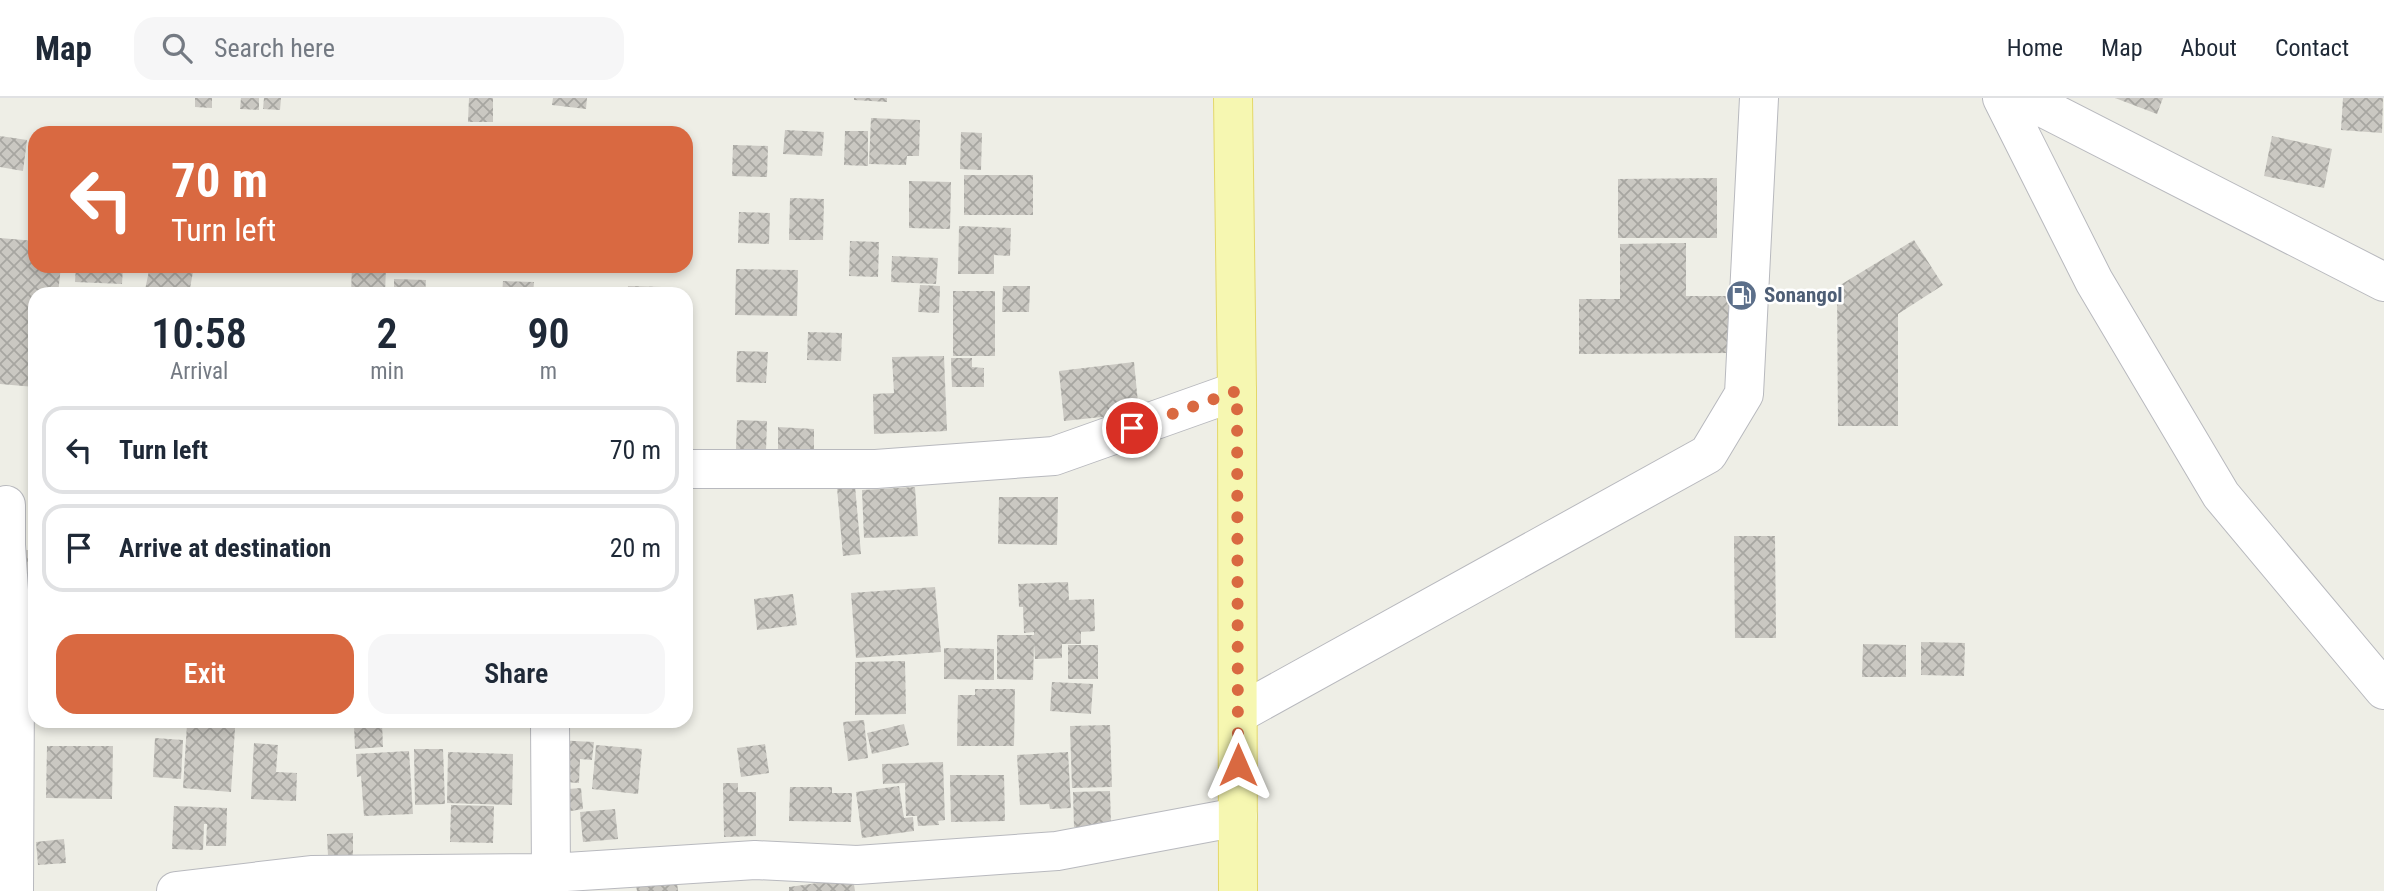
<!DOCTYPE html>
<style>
body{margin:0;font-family:"Roboto Condensed",sans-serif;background:#f6f6f7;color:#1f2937;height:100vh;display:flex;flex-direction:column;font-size:26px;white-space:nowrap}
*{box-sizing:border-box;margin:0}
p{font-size:23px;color:#747a83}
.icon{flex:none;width:38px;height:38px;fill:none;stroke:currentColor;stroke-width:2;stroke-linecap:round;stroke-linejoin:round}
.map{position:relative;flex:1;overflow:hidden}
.sheet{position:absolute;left:28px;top:189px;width:665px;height:441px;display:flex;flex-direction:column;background:#fff;border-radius:21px;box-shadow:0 4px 10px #0003}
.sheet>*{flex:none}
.top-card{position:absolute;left:28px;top:28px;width:665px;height:147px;border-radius:21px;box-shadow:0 4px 10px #0003;background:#d96941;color:#fff;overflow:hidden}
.pin{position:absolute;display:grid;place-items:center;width:60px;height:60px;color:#fff;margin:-30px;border:4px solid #fff;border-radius:50%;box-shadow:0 2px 7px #0007}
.me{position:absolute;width:77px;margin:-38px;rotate:0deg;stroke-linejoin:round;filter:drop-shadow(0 0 5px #0008)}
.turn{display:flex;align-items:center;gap:24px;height:147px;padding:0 28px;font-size:32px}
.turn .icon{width:91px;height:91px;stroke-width:2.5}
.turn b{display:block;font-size:49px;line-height:60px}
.eta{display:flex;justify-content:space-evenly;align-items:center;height:119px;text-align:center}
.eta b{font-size:42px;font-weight:600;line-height:49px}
.primary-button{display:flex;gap:14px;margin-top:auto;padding:14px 28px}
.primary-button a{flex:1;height:80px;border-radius:21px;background:#d96941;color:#fff;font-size:28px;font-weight:600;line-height:80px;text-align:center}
.primary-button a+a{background:#f6f6f7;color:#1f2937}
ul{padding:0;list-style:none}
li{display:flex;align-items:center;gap:21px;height:88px;margin:0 14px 10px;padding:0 14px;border:4px solid #e0e1e3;border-radius:21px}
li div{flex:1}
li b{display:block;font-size:26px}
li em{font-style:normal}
header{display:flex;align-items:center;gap:42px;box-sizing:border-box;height:98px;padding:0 35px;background:#fff;border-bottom:2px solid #e0e1e3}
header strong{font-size:33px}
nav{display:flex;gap:38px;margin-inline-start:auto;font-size:24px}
.search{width:490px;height:63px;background:#f6f6f7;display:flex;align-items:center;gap:18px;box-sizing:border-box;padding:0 24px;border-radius:21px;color:#747a83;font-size:26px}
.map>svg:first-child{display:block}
.building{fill:url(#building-cross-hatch)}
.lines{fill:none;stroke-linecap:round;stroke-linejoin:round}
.minor-casing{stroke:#b8b9be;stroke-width:40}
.major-casing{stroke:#e4d869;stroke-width:40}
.minor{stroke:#fff;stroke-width:38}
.major{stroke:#f6f7b1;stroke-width:38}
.route{stroke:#d96941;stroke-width:12;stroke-dasharray:0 21.6}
.labels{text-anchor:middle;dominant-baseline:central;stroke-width:5;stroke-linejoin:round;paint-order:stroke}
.service-label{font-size:21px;font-weight:bold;fill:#4e5e75;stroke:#fff;text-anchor:start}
</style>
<header>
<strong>Map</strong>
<div class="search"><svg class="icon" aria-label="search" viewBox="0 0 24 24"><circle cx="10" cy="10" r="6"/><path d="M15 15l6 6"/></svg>Search here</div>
<nav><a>Home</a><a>Map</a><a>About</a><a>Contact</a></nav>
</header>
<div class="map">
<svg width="2384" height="793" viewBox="0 0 2384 793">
<defs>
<pattern id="building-cross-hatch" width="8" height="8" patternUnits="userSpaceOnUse" patternTransform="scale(1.75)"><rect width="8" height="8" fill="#cac8c2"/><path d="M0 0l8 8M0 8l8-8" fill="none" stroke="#a7a6a1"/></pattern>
</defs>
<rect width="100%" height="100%" fill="#eeeee6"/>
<!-- building -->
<path class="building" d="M195,0H212V10L195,9Z
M241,0H259V12L240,11Z
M264,0H281L280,12L263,11Z
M469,0H493V24H468Z
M553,0H587L586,11L552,7Z
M854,0H887V4L854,2Z
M2115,0H2163L2157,16Z
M2343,0H2383L2382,35L2341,32Z
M871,20L920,22L919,58H907L906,67L869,66Z
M580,30L608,32V35H580Z
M785,32L824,34L822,58L783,56Z
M845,33H868V68L844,67Z
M961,34L982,35L981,72L960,71Z
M0,38L27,42L23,73L0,69Z
M2272,38L2332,51L2324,90L2264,78Z
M32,45H35V74L29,73Z
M733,47L768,48L767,79L732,78Z
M964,77H1033V117H964Z
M1717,80V140H1618V81Z
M909,83L951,84L950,131L909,130Z
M790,100L824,101L823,142H789Z
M739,114L770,115L769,146L738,145Z
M959,128L1011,130L1010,158L994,157V176H958Z
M0,140L35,143V168H61L58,196H35V289L0,286Z
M1914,142L1943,187L1898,216V328H1838L1837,189Z
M850,143L879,144L878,179L849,178Z
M1686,145V198H1731L1732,255L1579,256V201H1620V146Z
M892,158L938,160L936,186L891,184Z
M76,168H123L122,186L75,184Z
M150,168H194L189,196H172L145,192Z
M352,168H386L385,196H351Z
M736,171L798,172L797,218L735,217Z
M394,181L426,182L425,196H394Z
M503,183L534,184L533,196H502Z
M920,187L940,188L939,215L918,214Z
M628,188L662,189L661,196H627Z
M1003,188H1030L1029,214H1002Z
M953,193H995V258H953Z
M808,234L842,235L841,263L807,262Z
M737,253L768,254L766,285L736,284Z
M944,258L947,333L874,336L873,296L894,295L892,259Z
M951,260H972V269L984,270V289H952Z
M1134,264L1139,315L1064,323L1059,273Z
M737,322L767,323L766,353L736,352Z
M778,329L814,331V353L778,351Z
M855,388L861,456L843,458L837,390Z
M915,389L918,438L864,440L862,392Z
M999,399H1058L1057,447L998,446Z
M1734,438H1775L1776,540H1735Z
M17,452H35V532L16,531Z
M1068,484L1069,502L1094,501L1095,533L1081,534V546H1062V560L1035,561L1034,544L1033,582L997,581V537H1034V534L1024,535L1023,509H1019L1018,486Z
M935,489L941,554L856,560L851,495Z
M793,496L797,527L757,532L754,501Z
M1921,544L1965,545L1964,578L1921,577Z
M1863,546L1906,547V579H1862Z
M1068,547H1098V581H1068Z
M944,550L994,551V582L944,581Z
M905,563L906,616L855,617V564Z
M1052,584L1093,586L1091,616L1050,613Z
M975,591H1015L1014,648H957L958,597H975Z
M864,622L868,660L848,663L843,624Z
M382,625L383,649L355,651L354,627Z
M187,626L235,630L231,694L183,690Z
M904,626L909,647L872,656L867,635Z
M1110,627L1112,689L1072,690L1070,628Z
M155,640L183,642L181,681L153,679Z
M555,642L594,644L592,662L580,661L579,685L551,683Z
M254,645L278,647L276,674L297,675L296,703L251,701Z
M765,646L769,675L741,679L737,650Z
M596,647L642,651L638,696L592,691Z
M47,648H113L112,701L46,700Z
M414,651H443L445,706L415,707Z
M409,653L413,716L364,718L361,678L357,679L356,656Z
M448,654L513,656L512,707L447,705Z
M1068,654L1071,710L1050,711L1049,706L1020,707L1017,657Z
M943,664L945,722L938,723L939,727L918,728L917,718H906L905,685L883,686L882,666Z
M950,677H1004L1005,723L951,724Z
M723,685H738V694H756V738L724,739Z
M899,688L904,720L913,719L914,733L862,740L856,694Z
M790,689H832V695H852L851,724L789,723Z
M581,690L583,711L559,715L556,692Z
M1110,693L1111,728L1074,729L1073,694Z
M451,707L494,708L493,745L450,744Z
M174,708L227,710L226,748H206L207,726H204L203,752L172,751Z
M615,711L618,741L583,744L580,714Z
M353,735V757L328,758L327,736Z
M64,741L66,765L38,767L36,744Z
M853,780L855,793H789V789Z
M677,784L678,793H637L636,787Z"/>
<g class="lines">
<defs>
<path id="minor" d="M2002,0L2094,183L2221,397L2384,592
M2024,0L2384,184
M686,371H876L1054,358L1237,293
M6,407V447L15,584L14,793
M1238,616L1708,356L1744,296L1759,0
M550,623L551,775
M176,793L311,777L551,775L755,762L857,767L1057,753L1238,719"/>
<path id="major" d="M1233,0L1237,293L1238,793"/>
</defs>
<!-- minor casing -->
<use href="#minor" class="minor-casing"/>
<!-- major casing -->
<use href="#major" class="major-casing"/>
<!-- minor -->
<use href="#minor" class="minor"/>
<!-- major -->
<use href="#major" class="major"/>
</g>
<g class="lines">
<!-- route -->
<path class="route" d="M1132,330L1237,293L1238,667"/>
</g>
<!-- icons -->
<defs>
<symbol id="fuel-disc" viewBox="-11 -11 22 22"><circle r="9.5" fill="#5c6f8a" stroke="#fff"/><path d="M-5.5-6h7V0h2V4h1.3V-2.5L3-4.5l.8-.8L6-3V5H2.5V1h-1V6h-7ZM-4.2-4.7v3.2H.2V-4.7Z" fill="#fff"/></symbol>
</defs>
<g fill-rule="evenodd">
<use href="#fuel-disc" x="1724" y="180" width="35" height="35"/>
</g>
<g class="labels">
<!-- service labels -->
<g class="service-label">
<text x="1764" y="197">Sonangol</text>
</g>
</g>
</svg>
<div class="pin" style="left:1132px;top:330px;background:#d93025"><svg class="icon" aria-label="arrive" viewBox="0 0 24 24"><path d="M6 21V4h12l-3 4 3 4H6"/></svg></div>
<svg class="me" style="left:1238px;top:667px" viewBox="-20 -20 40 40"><path d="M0-17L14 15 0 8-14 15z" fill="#d96941" stroke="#fff" stroke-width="4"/></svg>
<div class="top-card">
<div class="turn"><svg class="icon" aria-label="left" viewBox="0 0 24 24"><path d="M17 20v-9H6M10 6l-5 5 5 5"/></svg><div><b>70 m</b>Turn left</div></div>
</div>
<section class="sheet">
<div class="eta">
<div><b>10:58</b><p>Arrival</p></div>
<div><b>2</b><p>min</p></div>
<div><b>90</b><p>m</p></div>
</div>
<ul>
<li><svg class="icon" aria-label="left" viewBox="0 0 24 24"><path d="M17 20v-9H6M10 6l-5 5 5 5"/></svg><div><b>Turn left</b></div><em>70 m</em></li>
<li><svg class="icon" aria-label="arrive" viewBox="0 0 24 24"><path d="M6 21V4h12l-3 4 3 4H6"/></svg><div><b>Arrive at destination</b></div><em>20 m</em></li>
</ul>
<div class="primary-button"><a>Exit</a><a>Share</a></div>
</section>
</div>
